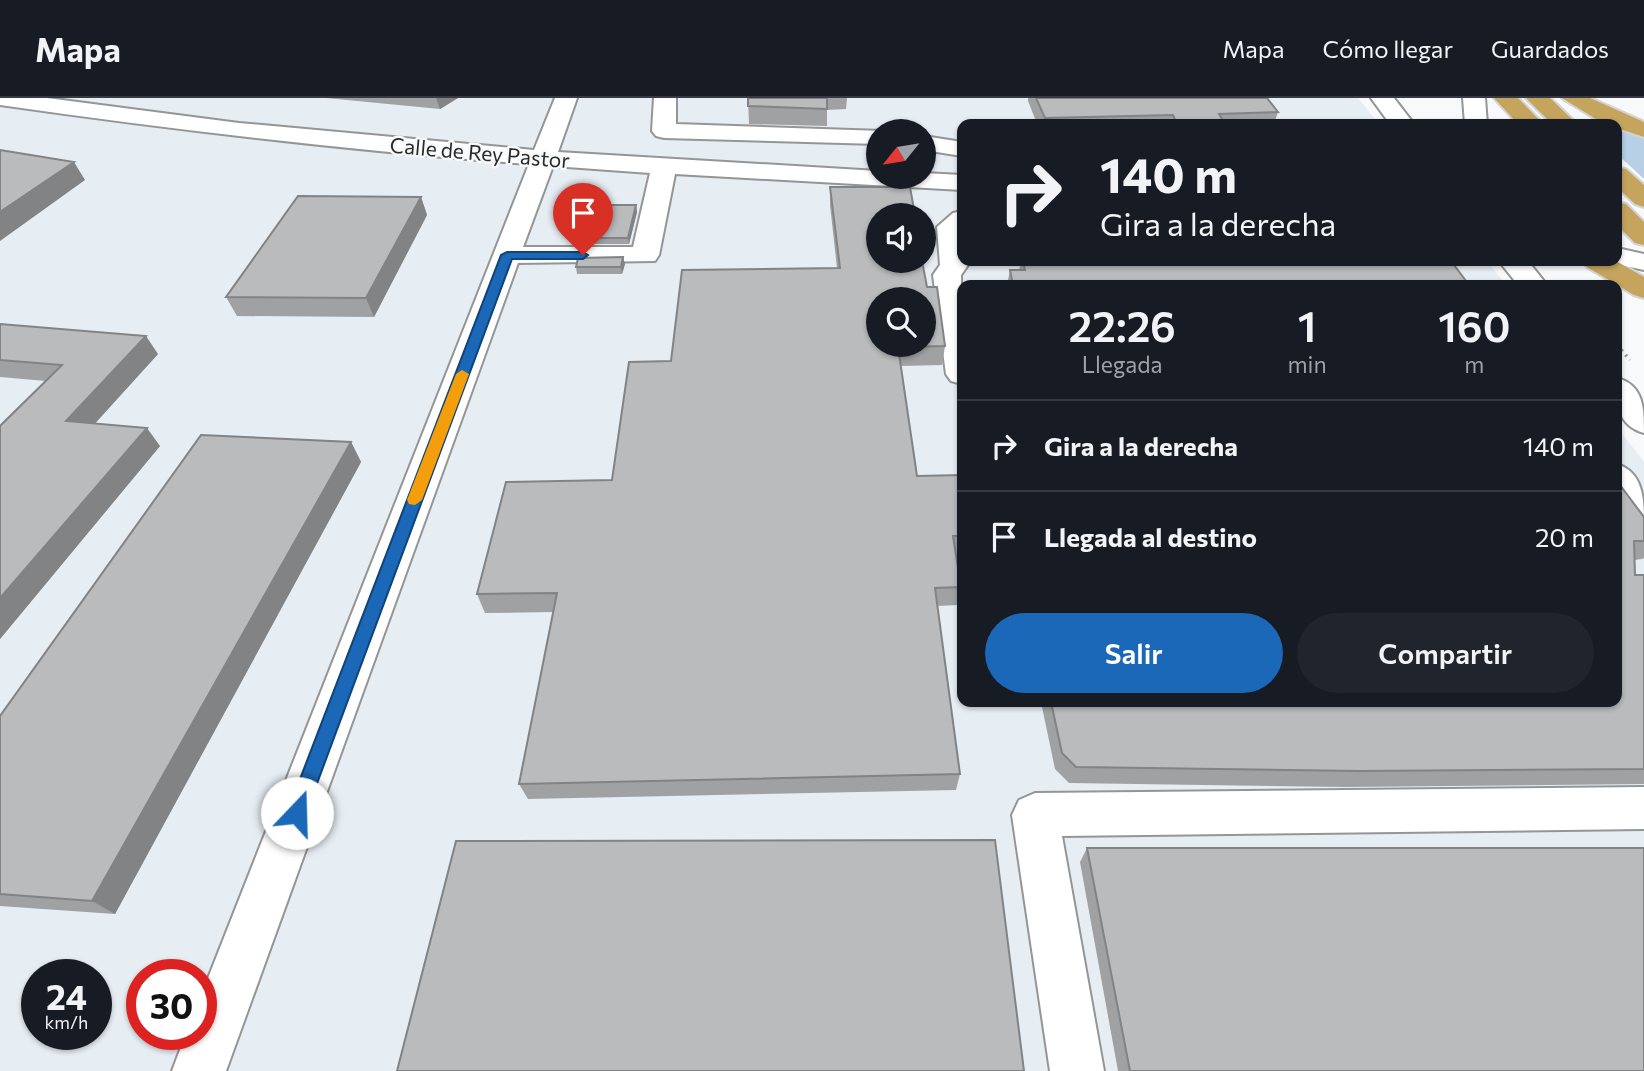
<!DOCTYPE html>
<html lang="es">
<meta charset="utf-8">
<style>
body{margin:0;font-family:Commissioner,sans-serif;background:#20242c;color:#f1f3f6;height:100vh;display:flex;flex-direction:column;font-size:26px;white-space:nowrap}
*{box-sizing:border-box;margin:0}
p{font-size:23px;color:#9ea1a6}
.icon{flex:none;width:38px;height:38px;fill:none;stroke:currentColor;stroke-width:2;stroke-linecap:round;stroke-linejoin:round}
.map{position:relative;flex:1;overflow:hidden}
.side{position:absolute;left:957px;top:182px;width:665px;height:427px;display:flex;flex-direction:column;background:#171b24;border-radius:14px;box-shadow:0 2px 5px #0004}
.side>*{flex:none}
.top-card{position:absolute;left:957px;top:21px;width:665px;height:147px;border-radius:14px;box-shadow:0 2px 5px #0004;background:#171b24;color:#f1f3f6;overflow:hidden}
.needle{width:46px;rotate:240deg}
.tools{position:absolute;left:866px;top:21px;display:grid;gap:14px}
.tools a{display:grid;place-items:center;width:70px;height:70px;border-radius:50%;background:#171b24;box-shadow:0 2px 5px #0004;font-size:35px}
.speed{position:absolute;left:21px;top:861px;display:flex;gap:14px;font-size:35px;font-weight:700;text-align:center}
.speed>*{display:grid;place-content:center;width:91px;height:91px;border-radius:50%;background:#171b24;box-shadow:0 2px 5px #0004;line-height:1}
.speed small{font-size:18px;font-weight:400}
.speed .limit{border:10px solid #d22;background:#fff;color:#111}
.pin{position:absolute;display:grid;place-items:center;width:60px;height:60px;color:#fff;margin:-72px -30px;border-radius:50% 50% 50% 0;rotate:-45deg;box-shadow:0 0 7px #0007}
.pin .icon{rotate:45deg}
.me{position:absolute;width:77px;margin:-38px;rotate:21deg;stroke-linejoin:round;filter:drop-shadow(0 0 5px #0008)}
.turn{display:flex;align-items:center;gap:24px;height:147px;padding:0 28px;font-size:32px}
.turn .icon{width:91px;height:91px;stroke-width:2.5}
.turn b{display:block;font-size:49px;line-height:60px}
.eta{display:flex;justify-content:space-evenly;align-items:center;height:119px;text-align:center}
.eta b{font-size:42px;font-weight:600;line-height:49px}
.cta{display:flex;gap:14px;margin-top:auto;padding:14px 28px}
.cta a{flex:1;height:80px;border-radius:42px;background:#1a68b7;color:#fff;font-size:28px;font-weight:600;line-height:80px;text-align:center}
.cta a+a{background:#20242c;color:#f1f3f6}
ul{padding:0;list-style:none}
li{display:flex;align-items:center;gap:21px;height:91px;padding:0 28px;border-top:2px solid #363941}
li div{flex:1}
li b{display:block;font-size:26px}
li em{font-style:normal}
header{display:flex;align-items:center;gap:42px;box-sizing:border-box;height:98px;padding:0 35px;background:#171b24;border-bottom:2px solid #363941}
header strong{font-size:33px}
nav{display:flex;gap:38px;margin-inline-start:auto;font-size:24px}
.map>svg:first-child{display:block}
.built{fill:#e6edf3;fill-rule:evenodd}
.green{fill:#b7d0e6}
.lines{fill:none;stroke-linecap:round;stroke-linejoin:round}
.minor-casing{stroke:#949596;stroke-width:4}
.highway-casing{stroke:#d4d4d4;stroke-width:4}
.path{stroke:#939494;stroke-width:3.5;stroke-dasharray:2 4.5;stroke-linecap:butt}
.minor{fill:#fff;fill-rule:evenodd}
.highway{fill:#c5a45e;fill-rule:evenodd}
.wall{fill:#a0a1a2}
.shaded-wall{fill:#828384}
.building{fill:#babbbc;stroke:#828384;stroke-width:2;fill-rule:evenodd}
.route{fill:#1a68b7;stroke:#147;stroke-width:2}
.slow{fill:#f59e0b}
.labels{text-anchor:middle;dominant-baseline:central;stroke-width:5;stroke-linejoin:round;paint-order:stroke}
.far-street-label{font-size:21px;fill:#292a2a;stroke:#f8f9fa}
</style>
<header>
<strong>Mapa</strong>
<nav><a>Mapa</a><a>Cómo llegar</a><a>Guardados</a></nav>
</header>
<div class="map">
<svg width="1644" height="973" viewBox="0 0 1644 973">
<rect width="100%" height="100%" fill="#f8f9fa"/>
<!-- built -->
<path class="built" d="M0,0H1358L1379,26H962V163H1487L1506,187H962V604H1617V329L1644,364V973H0ZM878,33H924V79H878ZM878,117H924V163H878ZM878,201H924V247H878ZM37,877H96V936H37ZM142,877H201V936H142Z"/>
<!-- green -->
<path class="green" d="M1617,30L1644,40V81L1617,56Z"/>
<g class="lines">
<defs>
<path id="minor" d="M0,0H47L239,25L534,52L555,0H577L558,54L878,73V79H924V75L962,77V92L675,76L659,157L655,163L518,165L226,973H172L186,936H201V898L529,66C352,53 176,32 0,7ZM553,68L650,75L633,149H523Z
M654,0H676V26L883,33H878V46L664,40L656,38L652,33Z
M1371,0H1394L1414,26H1390Z
M1463,0H1485L1487,26H1465Z
M924,38L962,44V58L924,52Z
M962,113V163H967L968,167L961,177L962,286L951,283L946,276L933,177L940,167L937,129L953,115Z
M1617,150L1644,156V172L1607,164L1617,163Z
M1499,163H1528L1547,187H1518Z
M1617,280C1644,287 1644,311 1644,335C1616,327 1617,304 1617,280Z
M1617,366C1644,375 1644,402 1644,428C1614,419 1617,392 1617,366Z
M1644,689V731L1062,738L1104,973H1050L1012,717L1019,702L1035,695Z"/>
<path id="highway" d="M1494,0H1518L1543,26H1518Z
M1526,0H1550L1577,26H1552Z
M1562,0H1590L1644,24V39L1617,30V26H1604Z
M1617,69L1626,71L1644,87V109L1635,106L1617,89Z
M1617,104L1626,106L1644,124V147L1635,145L1617,127Z
M1583,163H1616L1644,179V200L1634,197L1587,169Z"/>
</defs>
<!-- minor casing -->
<use href="#minor" class="minor-casing"/>
<!-- highway casing -->
<use href="#highway" class="highway-casing"/>
<!-- path -->
<path class="path" d="M1617,247L1630,262"/>
<!-- minor -->
<use href="#minor" class="minor"/>
<!-- highway -->
<use href="#highway" class="highway"/>
</g>
<!-- wall -->
<path class="wall" d="M326,0H458L440,11Z
M748,0H847L846,11L827,12V28L749,26Z
M1028,0H1267L1278,14L1274,26H1037L1028,3Z
M830,89L927,189L945,248L942,267L901,268L917,378L962,377V457H956L961,489L958,507L937,508L960,676L956,692L528,701L519,686L553,514L485,515L477,496L612,382L671,263L837,170L830,107Z
M421,99L427,117L374,219L237,218L226,199Z
M636,107L637,114L629,146H586L584,140Z
M623,159L625,166L622,176H577L576,169Z
M1021,163H1451L1469,187H1007L1010,172H1019Z
M0,226L158,256L95,325L160,348L0,541V328L46,283L0,279Z
M351,344L361,364L115,816L0,808V618Z
M1617,383L1644,419V460L1642,461L1634,462L1635,477H1644V686L1345,689L1069,685L1055,671L1041,604H1617Z
M1087,750L1644,973H1118L1080,764Z"/>
<!-- shaded-wall -->
<path class="shaded-wall" d="M436,0H458L440,11Z
M74,64L85,82L0,143V114Z
M421,99L427,117L374,219L366,200Z
M636,107L637,114L629,146L628,140Z
M623,159L625,166L622,176L621,169Z
M146,238L158,256L81,341L66,323Z
M147,330L160,348L0,541V500Z
M351,344L361,364L115,816L92,803Z"/>
<!-- building -->
<path class="building" d="M748,0H827V11L748,8Z
M1036,0H1267L1278,14L1219,16L1225,26H1177L1173,17L1045,20Z
M0,52L74,64L0,114Z
M830,89H910L915,117H878V163H922L927,189H937L945,248L898,249L917,378L962,377V438H953L961,489L935,490L960,676L519,686L557,495L477,496L506,384L612,382L629,264L671,263L682,172L840,170ZM878,201H924V247H878Z
M298,98L421,99L366,200L226,199Z
M594,107H636L628,140H584Z
M623,159L621,169H576L578,160Z
M1023,163H1451L1469,187H1013L1010,172H1025Z
M0,226L146,238L66,323L147,330L0,500V328L62,267L0,262Z
M201,337L351,344L92,803L0,796V618Z
M1617,383L1644,419V443H1634L1635,477H1644V671L1360,673L1076,669L1062,655L1051,604H1617Z
M995,742L1024,973H397L456,743Z
M1087,750H1644V973H1130Z"/>
<!-- route -->
<path class="route" d="M507,154H583L588,157L583,161H512L306,715L303,721L297,723L290,721L287,715L501,157Z"/>
<!-- slow -->
<path class="slow" d="M462,272L469,276L422,402L415,407L409,406L407,402L456,276Z"/>
<g class="labels">
<!-- far-street labels -->
<g class="far-street-label">
<text transform="translate(480 54) rotate(5)">Calle de Rey Pastor</text>
</g>
</g>
</svg>
<div class="tools">
<a><svg class="needle" viewBox="-14 -14 28 28"><path d="M0-13l5 13h-10z" fill="#e53935"/><path d="M0 13l5-13h-10z" fill="#9ea1a6"/></svg></a>
<a><svg class="icon" aria-label="sound" viewBox="0 0 24 24"><path d="M4 9h4l5-4v14l-5-4H4zM17 9q2 3 0 6"/></svg></a>
<a><svg class="icon" aria-label="search" viewBox="0 0 24 24"><circle cx="10" cy="10" r="6"/><path d="M15 15l6 6"/></svg></a>
</div>
<div class="speed"><div>24<small>km/h</small></div><div class="limit">30</div></div>
<div class="pin" style="left:583px;top:157px;background:#d93025"><svg class="icon" aria-label="arrive" viewBox="0 0 24 24"><path d="M6 21V4h12l-3 4 3 4H6"/></svg></div>
<svg class="me" style="left:297px;top:715px" viewBox="-20 -20 40 40"><circle r="19" fill="#fff"/><path d="M0-13L10 11 0 6-10 11z" fill="#1a68b7"/></svg>
<div class="top-card">
<div class="turn"><svg class="icon" aria-label="right" viewBox="0 0 24 24"><path d="M7 20v-9h11M14 6l5 5-5 5"/></svg><div><b>140 m</b>Gira a la derecha</div></div>
</div>
<section class="side">
<div class="eta">
<div><b>22:26</b><p>Llegada</p></div>
<div><b>1</b><p>min</p></div>
<div><b>160</b><p>m</p></div>
</div>
<ul>
<li><svg class="icon" aria-label="right" viewBox="0 0 24 24"><path d="M7 20v-9h11M14 6l5 5-5 5"/></svg><div><b>Gira a la derecha</b></div><em>140 m</em></li>
<li><svg class="icon" aria-label="arrive" viewBox="0 0 24 24"><path d="M6 21V4h12l-3 4 3 4H6"/></svg><div><b>Llegada al destino</b></div><em>20 m</em></li>
</ul>
<div class="cta"><a>Salir</a><a>Compartir</a></div>
</section>
</div>
